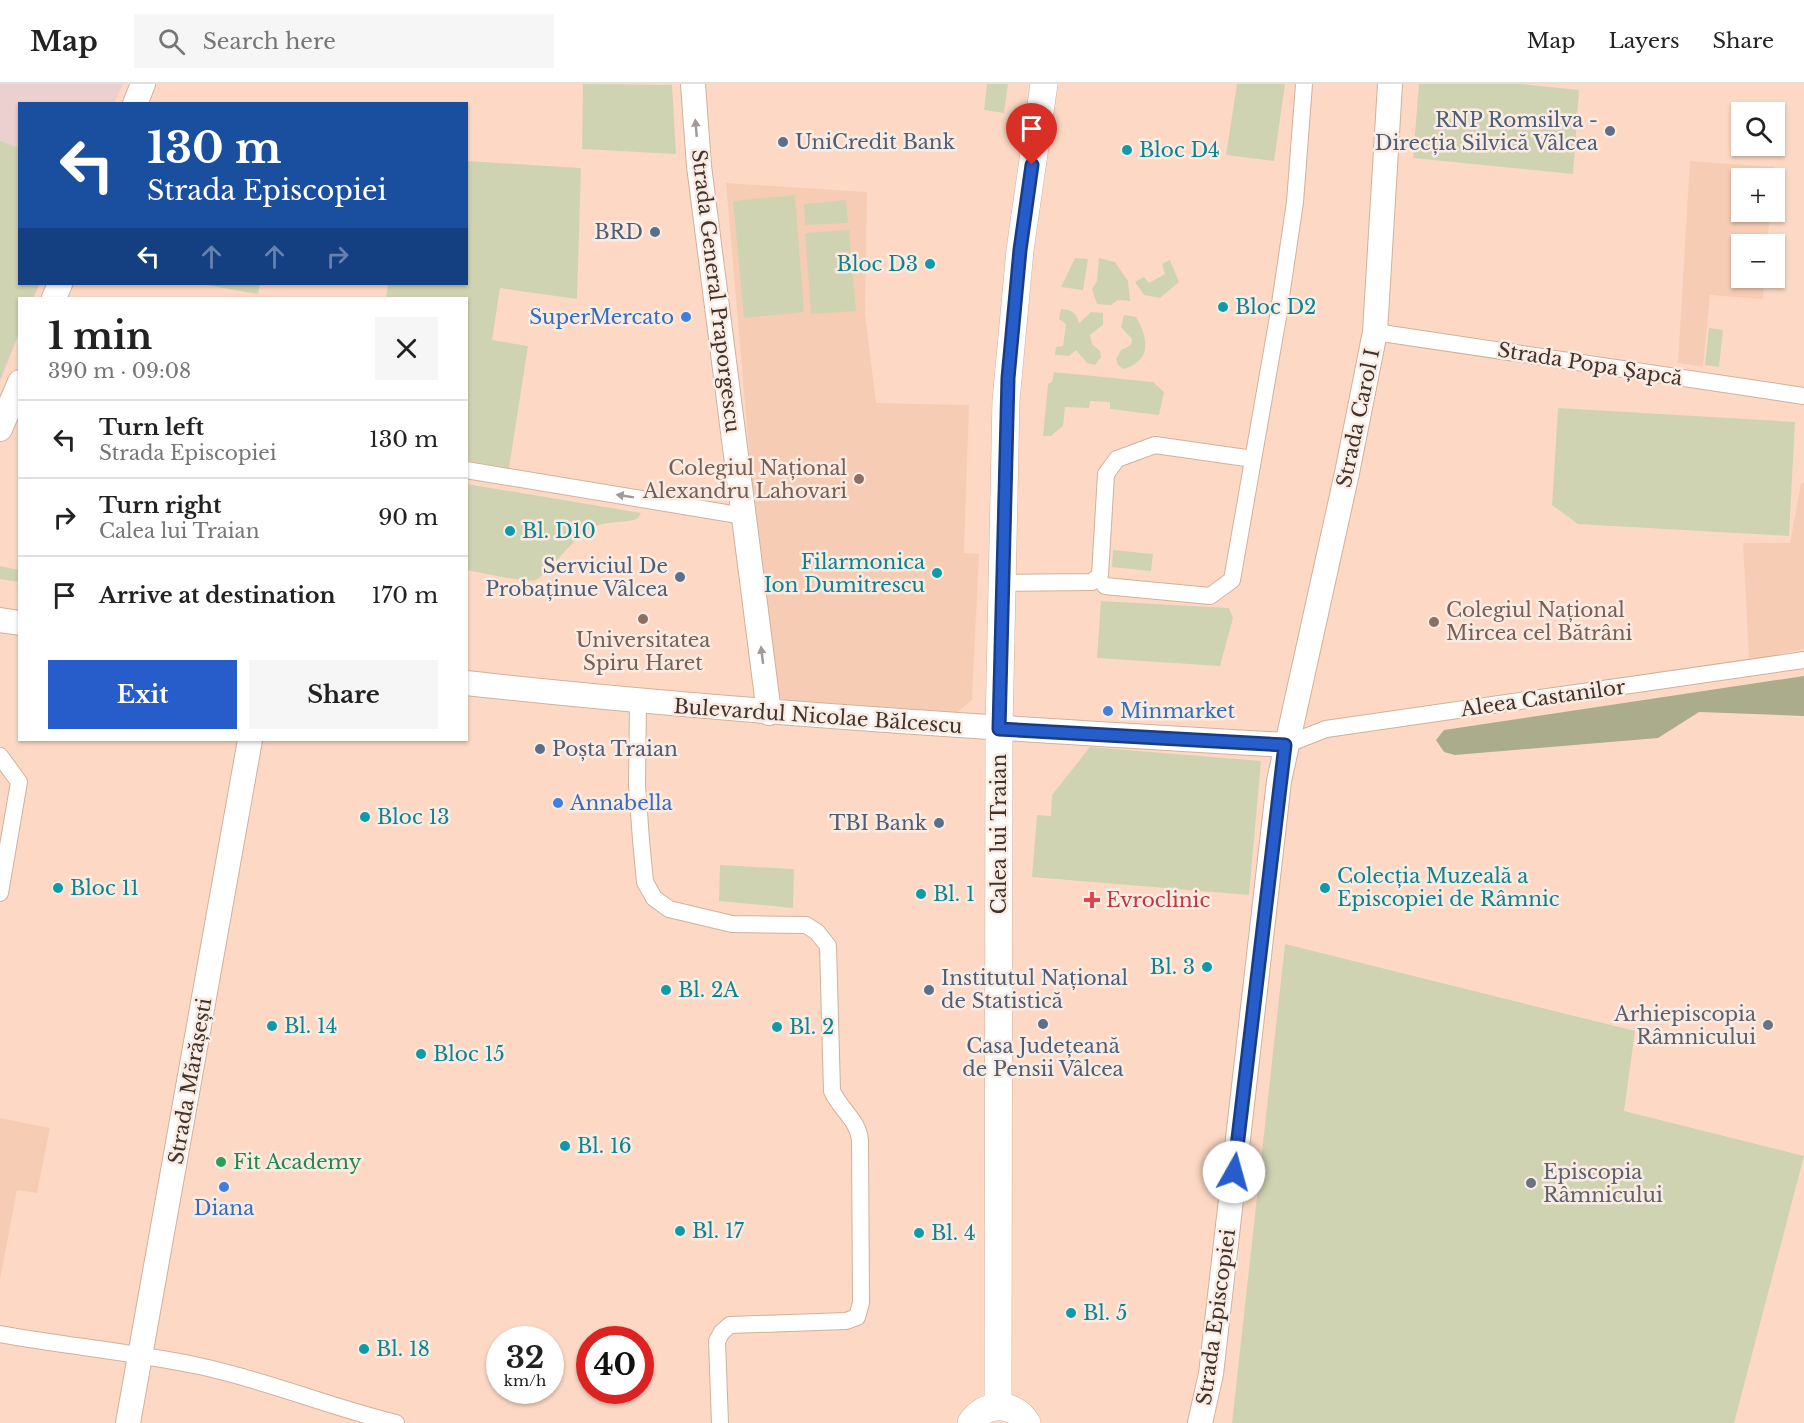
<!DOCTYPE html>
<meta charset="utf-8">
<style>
body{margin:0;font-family:"Libre Baskerville",serif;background:#f6f6f6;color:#222;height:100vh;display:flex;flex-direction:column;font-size:22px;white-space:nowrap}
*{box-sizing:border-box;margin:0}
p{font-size:20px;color:#767676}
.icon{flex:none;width:33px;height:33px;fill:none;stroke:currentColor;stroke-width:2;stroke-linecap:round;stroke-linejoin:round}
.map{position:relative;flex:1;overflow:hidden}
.drawer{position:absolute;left:18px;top:213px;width:450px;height:444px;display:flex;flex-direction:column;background:#fff;border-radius:0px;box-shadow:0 2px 4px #0004}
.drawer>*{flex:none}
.guide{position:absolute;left:18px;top:18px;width:450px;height:183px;border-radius:0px;box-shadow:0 2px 4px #0004;background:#1a4fa0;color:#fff;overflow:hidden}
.tools{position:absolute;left:1731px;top:18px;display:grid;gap:12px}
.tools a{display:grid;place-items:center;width:54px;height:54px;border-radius:0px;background:#fff;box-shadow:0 2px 4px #0004;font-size:30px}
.speed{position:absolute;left:486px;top:1242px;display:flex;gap:12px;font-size:30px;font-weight:700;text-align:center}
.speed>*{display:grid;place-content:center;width:78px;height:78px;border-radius:50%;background:#fff;box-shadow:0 2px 4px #0004;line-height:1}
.speed small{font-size:15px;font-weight:400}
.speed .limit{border:9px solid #d22;background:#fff;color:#111}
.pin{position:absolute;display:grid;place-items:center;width:51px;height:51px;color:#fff;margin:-62px -26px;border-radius:50% 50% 50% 0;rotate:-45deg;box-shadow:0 0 6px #0007}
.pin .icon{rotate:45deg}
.me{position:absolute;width:66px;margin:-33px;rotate:7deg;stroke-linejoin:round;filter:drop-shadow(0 0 4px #0008)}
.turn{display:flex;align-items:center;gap:21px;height:126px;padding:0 30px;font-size:27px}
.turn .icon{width:78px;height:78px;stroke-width:2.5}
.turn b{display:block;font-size:42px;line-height:51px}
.lanes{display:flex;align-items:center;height:57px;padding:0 30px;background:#0003;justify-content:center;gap:30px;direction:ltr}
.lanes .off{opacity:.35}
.round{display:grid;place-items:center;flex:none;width:63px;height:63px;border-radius:0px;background:#f6f6f6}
.head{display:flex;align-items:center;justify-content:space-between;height:102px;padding:0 30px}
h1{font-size:36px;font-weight:700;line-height:45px}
.button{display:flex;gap:12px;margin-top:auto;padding:12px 30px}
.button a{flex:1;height:69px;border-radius:0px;background:#265dca;color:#fff;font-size:24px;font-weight:700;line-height:69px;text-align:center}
.button a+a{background:#f6f6f6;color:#222}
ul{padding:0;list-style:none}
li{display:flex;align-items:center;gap:18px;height:78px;padding:0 30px;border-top:2px solid #e0e0e0}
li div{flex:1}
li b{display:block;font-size:22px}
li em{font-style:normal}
header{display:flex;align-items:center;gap:36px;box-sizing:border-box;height:84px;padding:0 30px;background:#fff;border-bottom:2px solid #e0e0e0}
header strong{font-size:28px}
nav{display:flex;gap:33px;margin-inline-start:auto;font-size:21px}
.search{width:420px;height:54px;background:#f6f6f6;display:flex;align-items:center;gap:15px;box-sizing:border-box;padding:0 21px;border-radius:0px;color:#767676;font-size:22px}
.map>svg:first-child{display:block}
.built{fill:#f6cdb4}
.medical{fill:#ebd0cf}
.green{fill:#d0d3b2}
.forest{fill:#aaac8c}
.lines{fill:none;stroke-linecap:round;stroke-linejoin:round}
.street-casing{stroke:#d2b09c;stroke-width:18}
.secondary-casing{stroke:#d2b09c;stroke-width:26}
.primary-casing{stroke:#d2b09c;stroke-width:28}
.street{stroke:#fff;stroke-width:16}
.secondary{stroke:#fff;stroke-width:24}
.primary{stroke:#fff;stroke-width:27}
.oneway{fill:#a09996}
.route-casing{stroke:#193c83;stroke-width:15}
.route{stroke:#265dca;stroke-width:10}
.service-dot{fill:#5c6f8a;stroke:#faebe3;stroke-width:2}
.culture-dot{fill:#0f9aa8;stroke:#faebe3;stroke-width:2}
.shop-dot{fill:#3f7fe0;stroke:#faebe3;stroke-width:2}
.education-dot{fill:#8d6e63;stroke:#faebe3;stroke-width:2}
.health-dot{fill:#e0444e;stroke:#faebe3;stroke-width:2}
.worship-dot{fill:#6b7280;stroke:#faebe3;stroke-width:2}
.leisure-dot{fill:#2e9e5b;stroke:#faebe3;stroke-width:2}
.labels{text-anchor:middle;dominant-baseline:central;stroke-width:5;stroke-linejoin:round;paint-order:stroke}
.service-label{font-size:20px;fill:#4e5e75;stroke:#faebe3;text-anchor:end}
.culture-label{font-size:20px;fill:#0d838f;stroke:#faebe3;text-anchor:start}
.street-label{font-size:20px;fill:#41332c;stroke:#faebe3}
.shop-label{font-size:20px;fill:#366cbe;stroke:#faebe3;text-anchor:start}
.education-label{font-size:20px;fill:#785e54;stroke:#faebe3;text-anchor:end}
.health-label{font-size:20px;fill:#be3a42;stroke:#faebe3;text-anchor:start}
.worship-label{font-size:20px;fill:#5b616d;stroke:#faebe3;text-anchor:end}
.leisure-label{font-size:20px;fill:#27864d;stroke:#faebe3;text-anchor:start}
</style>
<header>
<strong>Map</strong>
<div class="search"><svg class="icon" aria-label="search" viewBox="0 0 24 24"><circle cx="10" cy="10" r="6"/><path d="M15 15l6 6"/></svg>Search here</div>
<nav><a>Map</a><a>Layers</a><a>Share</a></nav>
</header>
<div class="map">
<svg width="1804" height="1339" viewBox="0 0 1804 1339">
<rect width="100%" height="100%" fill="#fdd9c5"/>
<!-- built -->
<path class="built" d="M1690,77L1774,83L1773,94H1742V128H1770L1767,160H1742V194H1764L1763,215L1710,211L1703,283L1678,279Z
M726,99L867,108L865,229L876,319L969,321L964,469L979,470L972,616L955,630L785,616L774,606L762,517Z
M1801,399H1804V565L1749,576L1743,459H1790Z
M0,1034L50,1044L37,1109L17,1106L0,1196Z"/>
<!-- medical -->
<path class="medical" d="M0,0H123L114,19L20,20V200H40L34,214H20L19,250L0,299Z"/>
<!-- green -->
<path class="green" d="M583,0L672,1L676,70L582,65Z
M987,0H1008L1004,29L984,26Z
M1237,0H1285L1274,77L1226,71Z
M1419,0H1521L1579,6L1573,90L1413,74Z
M0,57L19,64L20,200H39L33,214H20L19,248L0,295Z
M467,77L581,84L577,215L500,204L492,256L528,262L509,384L467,377L466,214H386L388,200H466Z
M795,111L804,228L744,234L733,117Z
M846,116L848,139L805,141L804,120Z
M849,146L856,227L811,230L805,149Z
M1075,174L1088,175L1083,206L1061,203Z
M1099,174L1115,178L1128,197L1130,217L1118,216L1111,221L1097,220L1092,205L1097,197Z
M1170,176L1179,198L1160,214L1144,211L1135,198L1144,193L1149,199L1165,190L1162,180Z
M201,200H260L258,210Z
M1061,225C1072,226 1076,228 1079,239L1091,228L1103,229V241L1090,251L1092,260L1100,267L1101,273L1095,281L1087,279L1076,266L1069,272L1055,271L1056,263L1063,262L1066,240L1059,235Z
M1124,231L1136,233C1148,253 1153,277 1123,285L1118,281L1116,275L1121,266L1131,261L1132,255L1121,243Z
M1709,244L1723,246L1719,283L1705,281Z
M1054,288L1153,298L1164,308L1159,331L1110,325V318L1090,317L1089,324L1065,323L1063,342L1051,352H1043L1048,300L1052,298Z
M1558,324L1795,338L1789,452L1578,440L1552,421Z
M467,400L641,429L637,435C620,440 603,436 588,446C571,456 545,494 535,496C525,499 479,488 467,486Z
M1113,466L1153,470L1151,487L1112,483Z
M0,482L19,486V498L0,495Z
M1101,517L1229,524L1233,534L1220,582L1097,574Z
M1090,663L1261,677L1249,811L1032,793L1037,731L1051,732L1052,711Z
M720,781L794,785L793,824L719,817Z
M1285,860L1635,947L1624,1027L1804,1072L1734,1339H1232Z"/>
<!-- forest -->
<path class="forest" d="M1804,592V632L1699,628L1658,654L1455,671L1444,668L1436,656L1444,646Z"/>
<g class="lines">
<defs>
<path id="street" d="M1375,248L1804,312
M466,386L744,432
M1003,499L1092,498L1100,491L1106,390L1117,375L1155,361L1253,375
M1105,502L1210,512L1232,496L1278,233L1295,118L1304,0
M638,618L637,701L641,756L645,798L654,814L669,825L732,840L806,841L817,848L828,862L832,1007C840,1025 858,1036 860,1056L861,1219L857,1233L846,1237L730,1241L722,1248L717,1257L720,1339
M1285,661L1326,645L1804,576
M0,672L19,698L0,809
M0,1250C66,1262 133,1268 199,1282C266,1296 329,1323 396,1339"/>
<path id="secondary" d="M693,0L699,82L769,629
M135,20L143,0
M54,214L60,200
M0,345L20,298
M0,536L20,539
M466,599C739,629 1012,645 1285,661
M128,1339L250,656
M1200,1339L1211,1290L1279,697L1347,389L1375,248L1390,0"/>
<path id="primary" d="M998,1322L999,645L1006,317L1020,166L1044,0
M971,1339C984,1318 1014,1317 1027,1339"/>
</defs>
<!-- street casing -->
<use href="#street" class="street-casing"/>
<!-- secondary casing -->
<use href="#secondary" class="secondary-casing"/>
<!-- primary casing -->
<use href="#primary" class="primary-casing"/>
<!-- street -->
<use href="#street" class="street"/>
<!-- secondary -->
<use href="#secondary" class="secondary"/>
<!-- primary -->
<use href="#primary" class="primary"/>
</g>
<!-- one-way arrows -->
<defs><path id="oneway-solid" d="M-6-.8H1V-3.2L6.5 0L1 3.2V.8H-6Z" transform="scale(1.5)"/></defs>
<g class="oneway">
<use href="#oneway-solid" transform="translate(696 44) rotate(-95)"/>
<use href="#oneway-solid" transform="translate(625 412) rotate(-171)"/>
<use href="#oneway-solid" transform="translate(762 571) rotate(-97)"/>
</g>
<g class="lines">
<defs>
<path id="route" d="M1032,81L1020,166L1008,294L999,645L1285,661L1234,1088"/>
</defs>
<!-- route casing -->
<use href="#route" class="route-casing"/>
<!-- route -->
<use href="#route" class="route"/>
</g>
<!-- markers -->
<g class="service-dot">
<circle cx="1610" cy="47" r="6"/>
<circle cx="783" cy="58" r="6"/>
<circle cx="655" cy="148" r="6"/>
<circle cx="680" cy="493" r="6"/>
<circle cx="540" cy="665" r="6"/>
<circle cx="939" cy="739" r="6"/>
<circle cx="929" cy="906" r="6"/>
<circle cx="1043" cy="940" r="6"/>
</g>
<g class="culture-dot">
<circle cx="1127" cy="66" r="6"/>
<circle cx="930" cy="180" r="6"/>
<circle cx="1223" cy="223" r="6"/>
<circle cx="510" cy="447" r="6"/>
<circle cx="937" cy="489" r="6"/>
<circle cx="365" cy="733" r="6"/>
<circle cx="58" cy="804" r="6"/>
<circle cx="1325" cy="804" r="6"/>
<circle cx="921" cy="810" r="6"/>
<circle cx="1207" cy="883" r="6"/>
<circle cx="666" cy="906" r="6"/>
<circle cx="272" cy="942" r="6"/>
<circle cx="777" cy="943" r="6"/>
<circle cx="421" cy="970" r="6"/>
<circle cx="565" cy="1062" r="6"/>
<circle cx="680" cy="1147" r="6"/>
<circle cx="919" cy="1149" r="6"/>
<circle cx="1071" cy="1229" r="6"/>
<circle cx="364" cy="1265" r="6"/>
</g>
<g class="shop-dot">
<circle cx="686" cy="233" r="6"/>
<circle cx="1108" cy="627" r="6"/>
<circle cx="558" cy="719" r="6"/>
<circle cx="224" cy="1103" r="6"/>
</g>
<g class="education-dot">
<circle cx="859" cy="395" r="6"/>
<circle cx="643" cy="535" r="6"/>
<circle cx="1434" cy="538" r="6"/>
</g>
<path class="health-dot" d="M1089 807h6v6h6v6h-6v6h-6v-6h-6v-6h6z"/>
<g class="worship-dot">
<circle cx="1768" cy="941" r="6"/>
<circle cx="1531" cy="1099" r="6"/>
</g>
<circle class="leisure-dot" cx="221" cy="1078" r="6"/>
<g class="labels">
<!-- service labels -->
<g class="service-label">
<text x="1598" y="36">RNP Romsilva -<tspan x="1598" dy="23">Direcția Silvică Vâlcea</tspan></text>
<text x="795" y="58" text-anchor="start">UniCredit Bank</text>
<text x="643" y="148">BRD</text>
<text x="668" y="482">Serviciul De<tspan x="668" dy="23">Probaținue Vâlcea</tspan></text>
<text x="552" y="665" text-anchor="start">Poșta Traian</text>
<text x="927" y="739">TBI Bank</text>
<text x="941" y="894" text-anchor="start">Institutul Național<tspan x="941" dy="23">de Statistică</tspan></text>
<text x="1043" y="962" text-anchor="middle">Casa Județeană<tspan x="1043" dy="23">de Pensii Vâlcea</tspan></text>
</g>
<!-- culture labels -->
<g class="culture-label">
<text x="1139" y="66">Bloc D4</text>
<text x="918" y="180" text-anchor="end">Bloc D3</text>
<text x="1235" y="223">Bloc D2</text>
<text x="522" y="447">Bl. D10</text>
<text x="925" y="478" text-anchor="end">Filarmonica<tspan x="925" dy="23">Ion Dumitrescu</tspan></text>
<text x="377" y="733">Bloc 13</text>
<text x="1337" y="792">Colecția Muzeală a<tspan x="1337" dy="23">Episcopiei de Râmnic</tspan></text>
<text x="70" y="804">Bloc 11</text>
<text x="933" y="810">Bl. 1</text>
<text x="1195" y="883" text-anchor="end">Bl. 3</text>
<text x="678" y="906">Bl. 2A</text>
<text x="284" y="942">Bl. 14</text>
<text x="789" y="943">Bl. 2</text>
<text x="433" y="970">Bloc 15</text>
<text x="577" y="1062">Bl. 16</text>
<text x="692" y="1147">Bl. 17</text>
<text x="931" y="1149">Bl. 4</text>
<text x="1083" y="1229">Bl. 5</text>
<text x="376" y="1265">Bl. 18</text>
</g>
<!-- street labels -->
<g class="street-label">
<text transform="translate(716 207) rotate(83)">Strada General Praporgescu</text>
<text transform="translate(1590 280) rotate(9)">Strada Popa Șapcă</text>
<text transform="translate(1358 334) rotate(-78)">Strada Carol I</text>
<text transform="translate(1543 614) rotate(-8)">Aleea Castanilor</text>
<text transform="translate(818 632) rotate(4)">Bulevardul Nicolae Bălcescu</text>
<text transform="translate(999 750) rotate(-90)">Calea lui Traian</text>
<text transform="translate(190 997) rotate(-80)">Strada Mărășești</text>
<text transform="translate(1216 1233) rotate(-82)">Strada Episcopiei</text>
</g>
<!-- shop labels -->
<g class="shop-label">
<text x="674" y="233" text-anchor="end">SuperMercato</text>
<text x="1120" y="627">Minmarket</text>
<text x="570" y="719">Annabella</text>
<text x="224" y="1124" text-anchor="middle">Diana</text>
</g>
<!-- education labels -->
<g class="education-label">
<text x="847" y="384">Colegiul Național<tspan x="847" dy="23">Alexandru Lahovari</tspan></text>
<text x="1446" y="526" text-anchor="start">Colegiul Național<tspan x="1446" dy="23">Mircea cel Bătrâni</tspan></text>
<text x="643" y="556" text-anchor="middle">Universitatea<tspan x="643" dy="23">Spiru Haret</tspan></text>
</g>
<!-- health labels -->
<g class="health-label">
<text x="1106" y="816">Evroclinic</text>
</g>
<!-- worship labels -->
<g class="worship-label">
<text x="1756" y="930">Arhiepiscopia<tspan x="1756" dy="23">Râmnicului</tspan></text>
<text x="1543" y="1088" text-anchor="start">Episcopia<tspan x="1543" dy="23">Râmnicului</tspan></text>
</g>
<!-- leisure labels -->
<g class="leisure-label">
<text x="233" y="1078">Fit Academy</text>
</g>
</g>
</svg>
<div class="tools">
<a><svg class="icon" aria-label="search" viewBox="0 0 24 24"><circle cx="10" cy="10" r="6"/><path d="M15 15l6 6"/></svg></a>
<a>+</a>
<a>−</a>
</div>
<div class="speed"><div>32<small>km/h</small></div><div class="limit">40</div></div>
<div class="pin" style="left:1032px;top:81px;background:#d93025"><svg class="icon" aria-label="arrive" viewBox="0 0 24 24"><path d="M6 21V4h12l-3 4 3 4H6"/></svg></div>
<svg class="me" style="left:1234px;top:1088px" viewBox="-20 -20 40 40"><circle r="19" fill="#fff"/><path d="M0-13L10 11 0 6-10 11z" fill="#265dca"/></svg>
<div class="guide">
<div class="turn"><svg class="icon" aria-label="left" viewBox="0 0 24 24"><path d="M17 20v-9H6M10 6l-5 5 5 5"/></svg><div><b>130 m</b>Strada Episcopiei</div></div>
<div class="lanes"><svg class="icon" aria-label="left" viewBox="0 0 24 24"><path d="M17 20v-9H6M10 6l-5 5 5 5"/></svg><svg class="icon off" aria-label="ahead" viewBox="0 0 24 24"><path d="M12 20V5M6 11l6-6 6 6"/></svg><svg class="icon off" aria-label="ahead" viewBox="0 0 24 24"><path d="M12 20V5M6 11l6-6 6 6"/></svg><svg class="icon off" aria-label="right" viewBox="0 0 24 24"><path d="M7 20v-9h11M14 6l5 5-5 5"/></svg></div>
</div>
<section class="drawer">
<div class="head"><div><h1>1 min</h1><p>390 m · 09:08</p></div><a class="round"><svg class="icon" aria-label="close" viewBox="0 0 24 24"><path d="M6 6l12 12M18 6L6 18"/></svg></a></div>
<ul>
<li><svg class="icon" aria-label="left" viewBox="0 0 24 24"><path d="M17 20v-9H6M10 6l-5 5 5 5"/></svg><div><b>Turn left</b><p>Strada Episcopiei</p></div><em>130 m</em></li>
<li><svg class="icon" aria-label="right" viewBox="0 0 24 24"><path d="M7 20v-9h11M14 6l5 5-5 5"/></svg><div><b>Turn right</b><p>Calea lui Traian</p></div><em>90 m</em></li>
<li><svg class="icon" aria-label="arrive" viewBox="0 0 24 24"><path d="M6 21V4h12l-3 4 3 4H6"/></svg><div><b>Arrive at destination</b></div><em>170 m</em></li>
</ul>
<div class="button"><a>Exit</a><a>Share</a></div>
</section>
</div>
